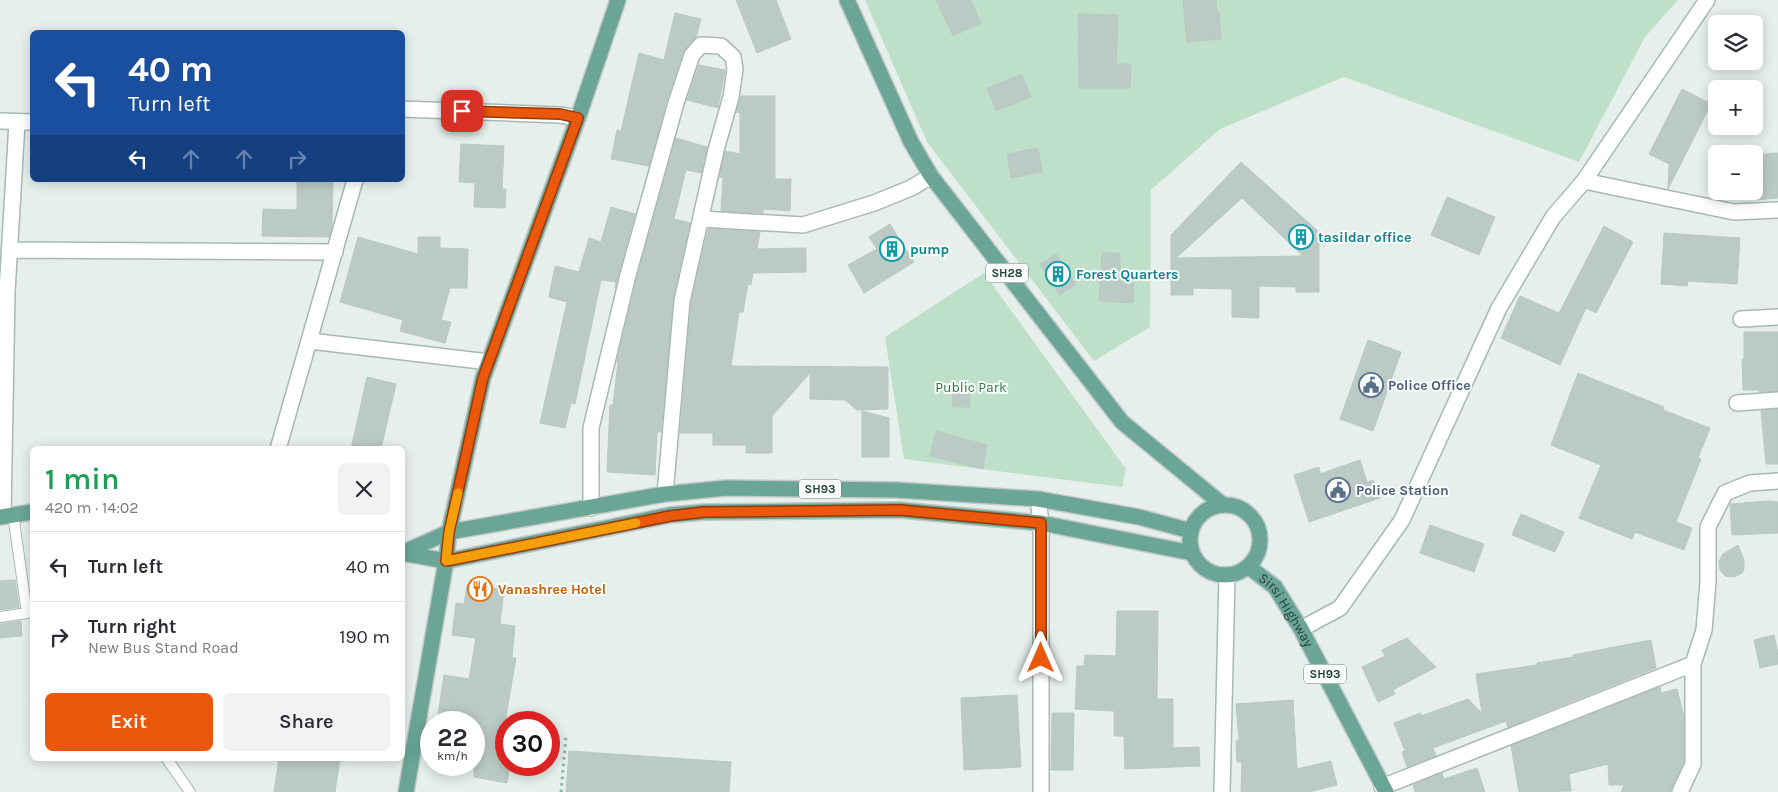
<!DOCTYPE html>
<meta charset="utf-8">
<style>
body{margin:0;font-family:Karla,sans-serif;background:#f2f2f3;color:#2b2b33;height:100vh;display:flex;flex-direction:column;font-size:19px;white-space:nowrap}
*{box-sizing:border-box;margin:0}
p{font-size:16px;color:#7c7c81}
.icon{flex:none;width:28px;height:28px;fill:none;stroke:currentColor;stroke-width:2;stroke-linecap:round;stroke-linejoin:round}
.map{position:relative;flex:1;overflow:hidden}
.panel{position:absolute;left:30px;top:446px;width:375px;height:315px;display:flex;flex-direction:column;background:#fff;border-radius:8px;box-shadow:0 2px 12px #0003}
.panel>*{flex:none}
.banner{position:absolute;left:30px;top:30px;width:375px;height:152px;border-radius:8px;box-shadow:0 2px 12px #0003;background:#1a4fa0;color:#fff;overflow:hidden}
.buttons{position:absolute;left:1708px;top:15px;display:grid;gap:10px}
.buttons a{display:grid;place-items:center;width:55px;height:55px;border-radius:8px;background:#fff;box-shadow:0 2px 12px #0003;font-size:25px}
.speed{position:absolute;left:420px;top:711px;display:flex;gap:10px;font-size:25px;font-weight:700;text-align:center}
.speed>*{display:grid;place-content:center;width:65px;height:65px;border-radius:50%;background:#fff;box-shadow:0 2px 12px #0003;line-height:1}
.speed small{font-size:12px;font-weight:400}
.speed .limit{border:8px solid #d22;background:#fff;color:#111}
.pin{position:absolute;display:grid;place-items:center;width:42px;height:42px;color:#fff;margin:-21px;border-radius:10px;box-shadow:0 2px 8px #0006}
.me{position:absolute;width:55px;margin:-28px;rotate:0deg;stroke-linejoin:round;filter:drop-shadow(0 0 4px #0008)}
.turn{display:flex;align-items:center;gap:18px;height:105px;padding:0 15px;font-size:22px}
.turn .icon{width:65px;height:65px;stroke-width:2.5}
.turn b{display:block;font-size:35px;line-height:42px}
.lanes{display:flex;align-items:center;height:48px;padding:0 15px;background:#0003;justify-content:center;gap:25px;direction:ltr}
.lanes .off{opacity:.35}
.round{display:grid;place-items:center;flex:none;width:52px;height:52px;border-radius:8px;background:#f2f2f3}
.head{display:flex;align-items:center;justify-content:space-between;height:85px;padding:0 15px}
h1{font-size:30px;font-weight:600;line-height:38px;color:#1e9e55}
.primary-button{display:flex;gap:10px;margin-top:auto;padding:10px 15px}
.primary-button a{flex:1;height:58px;border-radius:8px;background:#ea580c;color:#fff;font-size:20px;font-weight:600;line-height:58px;text-align:center}
.primary-button a+a{background:#f2f2f3;color:#2b2b33}
ul{padding:0;list-style:none}
li{display:flex;align-items:center;gap:15px;height:70px;padding:0 15px;border-top:1px solid #e1e1e2}
li div{flex:1}
li b{display:block;font-size:19px}
li em{font-style:normal}
.map>svg:first-child{display:block}
.green{fill:#bfe0c8}
.building{fill:#bbcac4;stroke:#b8c9c2;fill-rule:evenodd}
.lines{fill:none;stroke-linecap:round;stroke-linejoin:round}
.lane-casing{stroke:#a8b8b2;stroke-width:12}
.street-casing{stroke:#a8b8b2;stroke-width:18}
.secondary-casing{stroke:#a4bbb3;stroke-width:18}
.primary-casing{stroke:#c2cac8;stroke-width:18}
.path{stroke:#86b3a5;stroke-width:3;stroke-dasharray:2.5 4;stroke-linecap:butt}
.lane{stroke:#fff;stroke-width:10}
.street{stroke:#fff;stroke-width:15}
.secondary{stroke:#fff;stroke-width:15}
.primary{stroke:#6aa596;stroke-width:15}
.route-casing{stroke:#983908;stroke-width:12}
.route{stroke:#ea580c;stroke-width:9}
.slow{stroke:#f59e0b;stroke-width:9}
.labels{text-anchor:middle;dominant-baseline:central;stroke-width:4;stroke-linejoin:round;paint-order:stroke}
.shield{fill:#f7fbf9;stroke:#637a73;stroke-width:1}
.shield-label{font-size:12px;font-weight:bold;fill:#24423a}
.culture-label{font-size:14px;font-weight:bold;fill:#0d838f;stroke:#f7fbf9;text-anchor:start}
.service-label{font-size:14px;font-weight:bold;fill:#4e5e75;stroke:#f7fbf9;text-anchor:start}
.park-label{font-size:14px;fill:#2d7a4b;stroke:#f7fbf9}
.food-label{font-size:14px;font-weight:bold;fill:#c56008;stroke:#f7fbf9;text-anchor:start}
.street-label{font-size:14px;fill:#24423a;stroke:#f7fbf9}
</style>
<div class="map">
<svg width="1778" height="792" viewBox="0 0 1778 792">
<rect width="100%" height="100%" fill="#e6efeb"/>
<!-- green -->
<path class="green" d="M865,0H1678L1645,37L1579,162L1344,77L1220,129L1151,190L1150,327L1094,361L927,142Z
M984,273L1126,469L1122,487L904,459L885,337Z"/>
<!-- building -->
<path class="building" d="M736,0H776L791,39L757,53Z
M936,0H971L981,23L953,36Z
M1183,0H1216L1217,12H1219L1221,39L1187,42Z
M675,13L701,19L696,37L683,52L667,100L649,166L611,159L617,130L621,131L639,53L664,60Z
M1078,14L1118,15L1116,64H1131L1130,88H1079Z
M699,65L725,70L718,108L687,100Z
M1022,74L1031,97L996,111L987,88Z
M1682,89L1711,104L1668,189L1669,164L1649,154Z
M741,96H775V179H791L790,211L763,209V213L721,211L723,178L719,177L725,151L740,154V113L736,112Z
M676,138L707,147L701,173L686,170L674,219L690,223L673,300L661,432H657L655,475L607,472L610,405H613L618,362L617,361L637,277Z
M461,144L504,146L502,189H506L505,208L474,207L475,183L459,182Z
M1038,148L1042,172L1011,178L1007,154Z
M1778,153V198L1754,200V155Z
M1241,162L1319,232V292H1296V287L1259,286V318L1232,317V289L1193,288V295H1171V235ZM1242,198L1303,256L1176,258Z
M297,180H333L332,227L329,237L262,236L263,209L297,210Z
M1447,197L1495,217L1479,255L1431,235Z
M611,207L635,214L615,288L616,282L601,280L575,404L571,403L565,428L540,423L567,302L549,297L555,266L579,272L589,238L601,242Z
M890,224L914,262L864,293L848,265L877,249L869,237Z
M1604,226L1633,242L1596,313L1586,308L1560,365L1501,338L1520,296L1559,313Z
M708,229L760,232L757,249L806,248V272L753,273L751,285L748,284L743,312H739L731,366L888,367V409L857,410L845,400L810,399V373L772,416V453H746V445H713V433H680L691,302Z
M1664,233L1740,238L1737,284L1688,281L1687,286L1661,284Z
M358,237L418,254V237H440V248L468,249L467,288H450L441,320L451,322L445,343L400,331L403,320L340,302Z
M1102,253H1120V282L1134,283L1133,303L1099,301Z
M1056,254L1076,284L1060,295L1040,264Z
M1744,332H1778V391L1759,392V390H1743L1742,359H1744Z
M1368,340L1401,352L1373,431L1340,419Z
M1578,373L1664,407L1663,410L1710,428L1698,458L1701,459L1676,522L1692,528L1684,550L1635,532L1632,539L1579,518L1601,465L1551,445Z
M367,377L396,384L381,449H351Z
M969,387L970,407H953L952,388Z
M1778,409V464H1766L1761,411Z
M862,411L889,418V457H862Z
M936,431L987,445L983,469L930,456Z
M1360,460L1367,482L1373,480L1380,498L1309,522L1294,475L1319,467L1320,474Z
M1769,501L1778,502V533L1732,535L1730,504Z
M1521,514L1564,532L1555,552L1512,535Z
M1430,525L1484,544L1474,572L1420,553Z
M1738,545L1744,560V569L1742,573L1734,577L1725,576L1720,570L1719,561L1723,554Z
M15,580L19,607L0,610V581Z
M467,585L504,589L500,624L515,626L512,658H516L506,717V765H510L507,783L474,777V722H437L444,675L469,679L476,638L452,635L456,603L464,604Z
M1117,611H1158L1157,699H1173V748L1199,747L1200,766L1125,769L1124,736H1114V711L1075,709L1077,666H1084L1085,655L1116,656Z
M21,621L22,636L0,638V624Z
M1774,635L1778,653V664L1760,668L1754,640Z
M1407,638L1436,667L1393,690L1395,694L1378,702L1362,667L1385,656L1382,650Z
M1651,640L1656,668L1508,727L1506,721L1433,748L1436,756L1407,767L1402,752L1405,751L1394,723L1421,713V716L1468,699L1482,713L1476,674L1537,665V663L1573,657V655Z
M1660,687L1661,693L1677,689L1684,717V761L1670,792H1621L1624,785H1609L1608,764L1569,774L1571,791L1519,792L1511,746Z
M1017,695L1021,767L964,770L961,698Z
M1293,700L1297,769L1331,761L1337,785L1309,792H1241L1242,762H1237L1236,741L1239,740L1236,704Z
M1052,713H1074L1073,770H1051Z
M569,751L731,762L729,792H566Z
M279,759H340L335,792H274Z
M1477,768L1485,792H1415L1413,785L1442,773L1444,779Z"/>
<g class="lines">
<defs>
<path id="lane" d="M0,617L27,613L13,514
M167,759L190,792"/>
<path id="street" d="M402,109L560,115L578,118
M0,121L32,122
M1584,181L1734,212L1778,210
M701,219L803,225L874,203L911,188L931,176
M9,250L335,252
M1741,319L1778,317
M310,341L489,362
M1737,403L1778,400
M278,449L355,180
M1038,499L1041,523V792
M591,508V428L628,275L676,103L692,55L701,45L721,46L733,57L735,69L731,97L716,150L682,301L665,494
M3,516L7,292L17,123
M1382,787L1693,664L1704,630L1708,582V527L1725,493L1750,483L1778,481
M1680,792L1693,764V664"/>
<path id="secondary" d="M1301,629L1340,608L1402,520L1499,308L1553,217L1584,181L1707,0
M1222,792L1227,576"/>
<g id="primary">
<path d="M847,0L911,142L931,176L1122,422L1223,505"/>
<circle cx="1225" cy="540" r="35"/>
<path d="M0,517L32,512"/>
<path d="M402,553L449,532L665,494L726,488L896,490L1038,499L1139,517L1191,531"/>
<path d="M402,553L446,561L670,515L704,512L900,510L1041,523L1192,553"/>
<path id="s1" d="M1249,567L1275,587L1301,629L1386,792"/>
<path d="M406,792L446,561L449,532L483,378L578,118L618,0"/>
</g>
</defs>
<!-- lane casing -->
<use href="#lane" class="lane-casing"/>
<!-- street casing -->
<use href="#street" class="street-casing"/>
<!-- secondary casing -->
<use href="#secondary" class="secondary-casing"/>
<!-- primary casing -->
<use href="#primary" class="primary-casing"/>
<!-- path -->
<path class="path" d="M561,792L566,736"/>
<!-- lane -->
<use href="#lane" class="lane"/>
<!-- street -->
<use href="#street" class="street"/>
<!-- secondary -->
<use href="#secondary" class="secondary"/>
<!-- primary -->
<use href="#primary" class="primary"/>
</g>
<g class="lines">
<defs>
<path id="route" d="M462,111L560,114L578,118L483,378L449,532L446,561L670,516L704,512L900,510L1041,523V658"/>
</defs>
<!-- route casing -->
<use href="#route" class="route-casing"/>
<!-- route -->
<use href="#route" class="route"/>
<!-- slow -->
<path class="slow" d="M458,493L449,532L446,561L636,523"/>
</g>
<!-- icons -->
<defs>
<symbol id="building-ring" viewBox="-11 -11 22 22"><circle r="9.5" fill="#f7fbf9" stroke="#0f9aa8" stroke-width="1.5"/><path d="M-4-6H4V6H1V3H-1V6H-4ZM-2.5-4.3h1.7v1.8h-1.7ZM.8-4.3h1.7v1.8H.8ZM-2.5-1h1.7V.8h-1.7ZM.8-1h1.7V.8H.8Z" fill="#0f9aa8"/></symbol>
<symbol id="civic-ring" viewBox="-11 -11 22 22"><circle r="9.5" fill="#f7fbf9" stroke="#5c6f8a" stroke-width="1.5"/><path d="M-.6-6.5H3V-4.5H.6V-3L4-1V1h2V6H-6V1h2V-1L-.6-3ZM-1.2 2.5V6h2.4V2.5Z" fill="#5c6f8a"/></symbol>
<symbol id="restaurant-ring" viewBox="-11 -11 22 22"><circle r="9.5" fill="#f7fbf9" stroke="#e8710a" stroke-width="1.5"/><path d="M-5-6h1v4h1v-4h1v4h1v-4h1v5L-1.5 .5V6h-2V.5L-5-1ZM5-6V6H3V1.5H1.5Q1.5-4 5-6Z" fill="#e8710a"/></symbol>
</defs>
<g fill-rule="evenodd">
<use href="#building-ring" x="1287" y="223" width="28" height="28"/>
<use href="#building-ring" x="878" y="235" width="28" height="28"/>
<use href="#building-ring" x="1044" y="260" width="28" height="28"/>
<use href="#civic-ring" x="1357" y="371" width="28" height="28"/>
<use href="#civic-ring" x="1324" y="476" width="28" height="28"/>
<use href="#restaurant-ring" x="466" y="575" width="28" height="28"/>
</g>
<g class="labels">
<!-- shield labels -->
<g class="shield">
<rect x="986" y="263.5" width="42" height="19" rx="4"/>
<rect x="799" y="479.5" width="42" height="19" rx="4"/>
<rect x="1304" y="664.5" width="42" height="19" rx="4"/>
</g>
<g class="shield-label">
<text x="1007" y="273">SH28</text>
<text x="820" y="489">SH93</text>
<text x="1325" y="674">SH93</text>
</g>
<!-- culture labels -->
<g class="culture-label">
<text x="1318" y="237">tasildar office</text>
<text x="910" y="249">pump</text>
<text x="1076" y="274">Forest Quarters</text>
</g>
<!-- service labels -->
<g class="service-label">
<text x="1388" y="385">Police Office</text>
<text x="1356" y="490">Police Station</text>
</g>
<!-- park labels -->
<g class="park-label">
<text x="971" y="387">Public Park</text>
</g>
<!-- food labels -->
<g class="food-label">
<text x="498" y="589">Vanashree Hotel</text>
</g>
<!-- street labels -->
<g class="street-label">
<text stroke="none"><textPath href="#s1" startOffset="58">Sirsi Highway</textPath></text>
</g>
</g>
</svg>
<div class="buttons">
<a><svg class="icon" aria-label="layers" viewBox="0 0 24 24"><path d="M12 4l9 5-9 5-9-5zM3 14l9 5 9-5"/></svg></a>
<a>+</a>
<a>−</a>
</div>
<div class="speed"><div>22<small>km/h</small></div><div class="limit">30</div></div>
<div class="pin" style="left:462px;top:111px;background:#d93025"><svg class="icon" aria-label="arrive" viewBox="0 0 24 24"><path d="M6 21V4h12l-3 4 3 4H6"/></svg></div>
<svg class="me" style="left:1041px;top:658px" viewBox="-20 -20 40 40"><path d="M0-17L14 15 0 8-14 15z" fill="#ea580c" stroke="#fff" stroke-width="4"/></svg>
<div class="banner">
<div class="turn"><svg class="icon" aria-label="left" viewBox="0 0 24 24"><path d="M17 20v-9H6M10 6l-5 5 5 5"/></svg><div><b>40 m</b>Turn left</div></div>
<div class="lanes"><svg class="icon" aria-label="left" viewBox="0 0 24 24"><path d="M17 20v-9H6M10 6l-5 5 5 5"/></svg><svg class="icon off" aria-label="ahead" viewBox="0 0 24 24"><path d="M12 20V5M6 11l6-6 6 6"/></svg><svg class="icon off" aria-label="ahead" viewBox="0 0 24 24"><path d="M12 20V5M6 11l6-6 6 6"/></svg><svg class="icon off" aria-label="right" viewBox="0 0 24 24"><path d="M7 20v-9h11M14 6l5 5-5 5"/></svg></div>
</div>
<section class="panel">
<div class="head"><div><h1>1 min</h1><p>420 m · 14:02</p></div><a class="round"><svg class="icon" aria-label="close" viewBox="0 0 24 24"><path d="M6 6l12 12M18 6L6 18"/></svg></a></div>
<ul>
<li><svg class="icon" aria-label="left" viewBox="0 0 24 24"><path d="M17 20v-9H6M10 6l-5 5 5 5"/></svg><div><b>Turn left</b></div><em>40 m</em></li>
<li><svg class="icon" aria-label="right" viewBox="0 0 24 24"><path d="M7 20v-9h11M14 6l5 5-5 5"/></svg><div><b>Turn right</b><p>New Bus Stand Road</p></div><em>190 m</em></li>
</ul>
<div class="primary-button"><a>Exit</a><a>Share</a></div>
</section>
</div>
